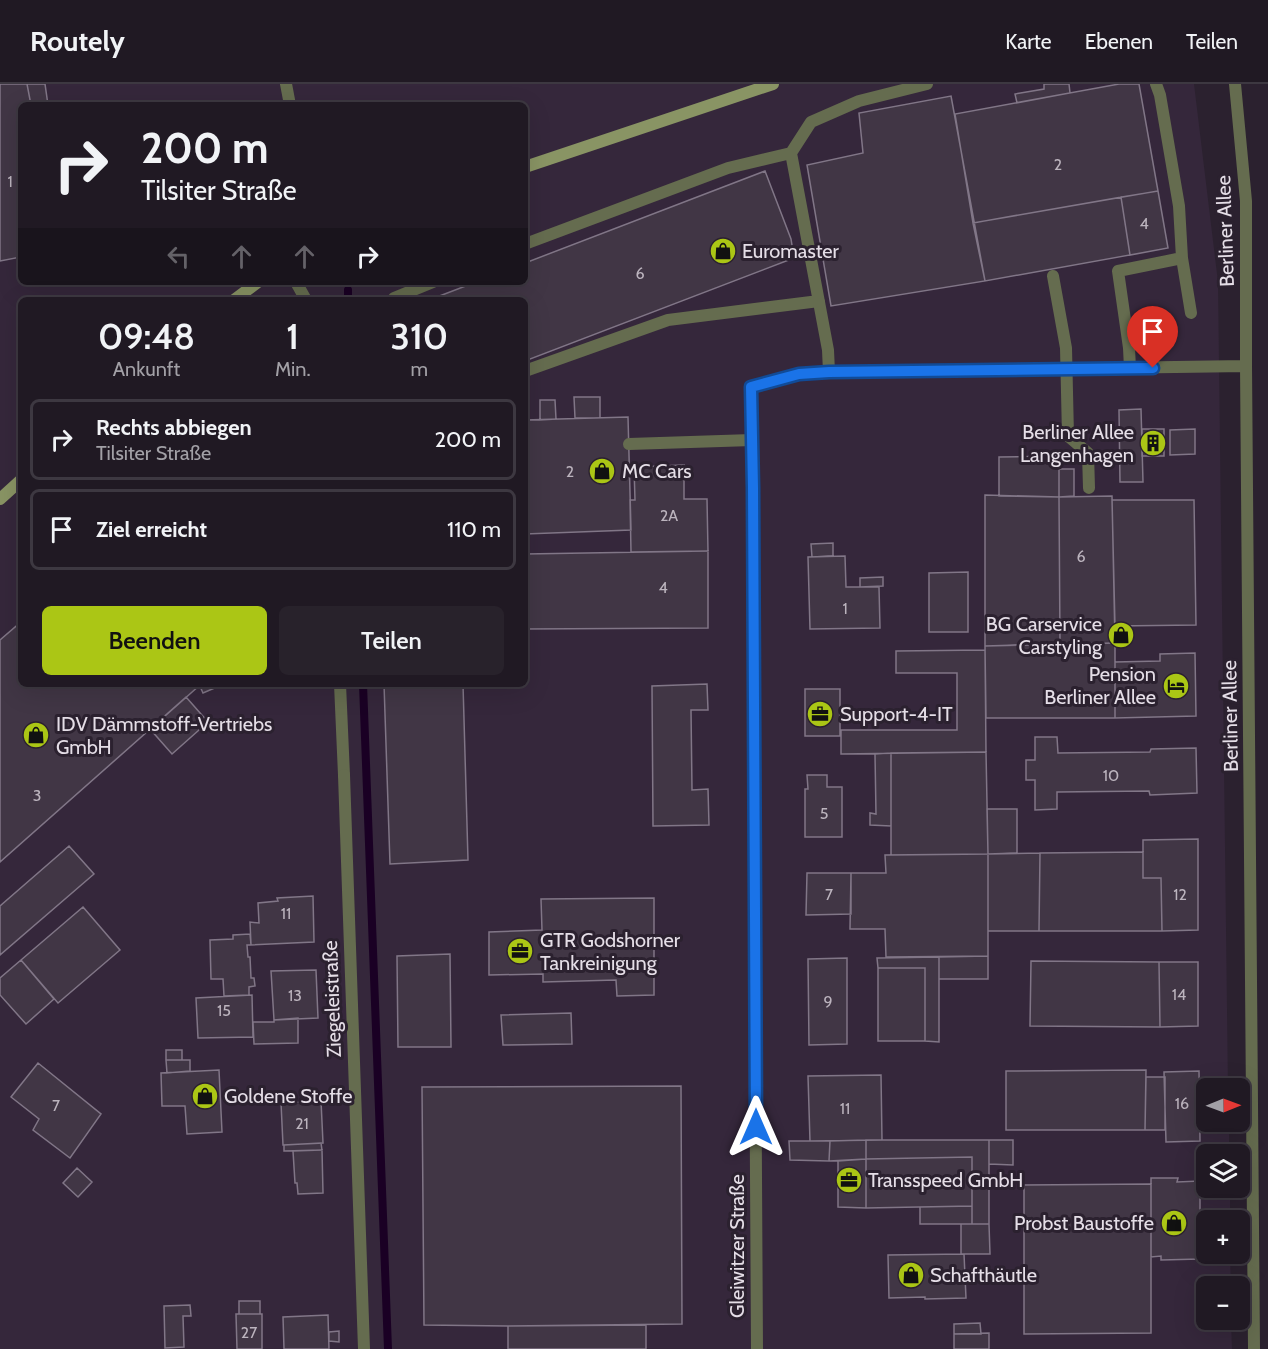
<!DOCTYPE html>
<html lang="de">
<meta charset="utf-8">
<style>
body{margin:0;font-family:Cabin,sans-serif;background:#28222b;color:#f1f3f6;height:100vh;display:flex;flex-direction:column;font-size:22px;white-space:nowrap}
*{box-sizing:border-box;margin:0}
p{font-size:20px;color:#a2a0a6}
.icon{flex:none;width:33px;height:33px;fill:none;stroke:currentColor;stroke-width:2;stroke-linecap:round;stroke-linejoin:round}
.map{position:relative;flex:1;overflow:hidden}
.side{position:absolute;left:18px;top:213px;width:510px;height:390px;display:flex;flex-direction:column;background:#201923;border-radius:9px;box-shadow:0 6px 24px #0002,0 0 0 2px #3d3841}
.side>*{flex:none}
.top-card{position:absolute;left:18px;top:18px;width:510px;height:183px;border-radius:9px;box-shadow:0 6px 24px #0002,0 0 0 2px #3d3841;background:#201923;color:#f1f3f6;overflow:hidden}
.needle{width:39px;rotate:89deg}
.tools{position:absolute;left:1196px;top:994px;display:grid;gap:12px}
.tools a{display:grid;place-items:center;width:54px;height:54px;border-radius:9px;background:#201923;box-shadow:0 6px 24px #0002,0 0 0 2px #3d3841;font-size:30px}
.pin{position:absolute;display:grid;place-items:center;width:51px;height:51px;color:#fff;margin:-62px -26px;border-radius:50% 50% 50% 0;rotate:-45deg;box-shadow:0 0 6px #0007}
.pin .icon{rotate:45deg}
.me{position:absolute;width:66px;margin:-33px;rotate:0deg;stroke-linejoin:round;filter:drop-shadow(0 0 4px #0008)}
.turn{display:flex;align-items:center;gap:21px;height:126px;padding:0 24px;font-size:27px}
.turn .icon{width:78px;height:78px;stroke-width:2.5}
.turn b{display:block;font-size:42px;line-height:51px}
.lanes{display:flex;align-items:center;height:57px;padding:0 24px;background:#0003;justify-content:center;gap:30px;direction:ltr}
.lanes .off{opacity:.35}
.eta{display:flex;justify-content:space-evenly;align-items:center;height:102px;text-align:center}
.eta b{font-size:36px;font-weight:600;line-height:42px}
.primary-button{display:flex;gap:12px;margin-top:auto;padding:12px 24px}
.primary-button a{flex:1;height:69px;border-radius:9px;background:#abc615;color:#111;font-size:24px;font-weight:600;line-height:69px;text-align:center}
.primary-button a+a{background:#28222b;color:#f1f3f6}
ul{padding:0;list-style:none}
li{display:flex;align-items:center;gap:18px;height:81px;margin:0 12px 9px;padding:0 12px;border:3px solid #3d3841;border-radius:9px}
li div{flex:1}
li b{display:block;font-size:22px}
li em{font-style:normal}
header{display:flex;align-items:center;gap:36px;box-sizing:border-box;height:84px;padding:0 30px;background:#201923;border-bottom:2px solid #3d3841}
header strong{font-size:28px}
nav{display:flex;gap:33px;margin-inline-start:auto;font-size:21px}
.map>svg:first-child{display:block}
.built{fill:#35273b;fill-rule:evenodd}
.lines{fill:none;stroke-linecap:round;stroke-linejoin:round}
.stream{stroke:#1a0024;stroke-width:8}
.building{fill:#413645;stroke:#817687;stroke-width:1.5}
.lane{stroke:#656c4f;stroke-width:12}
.street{stroke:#656c4f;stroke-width:12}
.secondary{stroke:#899464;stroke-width:12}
.route-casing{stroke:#114b97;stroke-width:15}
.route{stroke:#1a73e8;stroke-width:10}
.labels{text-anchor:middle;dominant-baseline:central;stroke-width:6;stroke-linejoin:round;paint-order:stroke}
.number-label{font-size:16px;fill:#bcb4be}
.street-label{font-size:20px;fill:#e5dee7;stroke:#2b212f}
.poi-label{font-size:20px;fill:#e5dee7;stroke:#2b212f;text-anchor:start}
</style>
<header>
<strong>Routely</strong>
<nav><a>Karte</a><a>Ebenen</a><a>Teilen</a></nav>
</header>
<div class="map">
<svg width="1268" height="1265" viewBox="0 0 1268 1265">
<rect width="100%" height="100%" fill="#2b212f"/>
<!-- built -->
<path class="built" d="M0,0H1194L1218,198L1228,1005H1206V1038H1229V1071H1206V1104H1230V1137H1206V1170H1230L1231,1203H1206V1236H1231L1232,1265H0ZM21,21H525V198H21ZM21,216H525V600H21Z"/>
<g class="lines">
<!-- stream -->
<path class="stream" d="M348,206V216
M363,600L388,1265"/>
</g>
<!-- building -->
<path class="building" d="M0,0H27L31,21H21V173L0,177Z
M27,0H45L48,21H31Z
M1044,0H1069L1070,9L1017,19L1015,10L1044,5Z
M1119,0H1139L1158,107L973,139L955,30Z
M951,12L985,197L831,222L807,81L863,69L859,29Z
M765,87L791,155L794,174L525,277V216H429L476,198H525V179Z
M1158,107L1168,164L1130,171L1121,113Z
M1121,113L1130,171L985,197L973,139Z
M574,313H600V334H575Z
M540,316H555L556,335L540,336Z
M1141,325L1143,398H1120L1119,326Z
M628,333L631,446L525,450V336Z
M1142,345H1164V372H1142Z
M1195,345V370L1170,371V346Z
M1059,372V413L999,412V373Z
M684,381V415H707L708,467L631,468L630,416H635L634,383Z
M1059,385H1074V412L1059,413Z
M985,411L1059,413L1060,560L985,562Z
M1112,412L1115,559L1060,560L1059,413Z
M1112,416H1194L1196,541L1115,542Z
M833,459V472L812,473L811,460Z
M708,467V544L525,545V470Z
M845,472L846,503H879L880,544L810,545L808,473Z
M968,488V548H929V489Z
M883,493V502L860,503V494Z
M21,538V600L200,601L0,778V556Z
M1115,559V634H986L985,562Z
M985,566L986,668L841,670V646H957V589H896V567Z
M1195,569L1196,632L1115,634V578L1160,577V570Z
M199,600H224L203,609Z
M384,600H463L468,776L390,780Z
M707,600L708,626H691L692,706L708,705L709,741L653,742L652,602Z
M805,605H840V652H805Z
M186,613L208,638L172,670L150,645Z
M1035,653H1057L1058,669L1150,668L1151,665L1196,664L1197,709L1150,711L1149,707L1057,708V725L1035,726V696H1026V676H1035Z
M986,668L988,770L891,771V669Z
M891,669V742L870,741V729L876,730L875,670Z
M807,691H827V703H842V753H805V705H808Z
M987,725H1017V769L988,770Z
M1198,755V846L1162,847L1161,794H1143V756Z
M69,762L94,790L0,871V822Z
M1143,768V794H1161L1162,847H1039L1040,769Z
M1040,769L1039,847H988V770Z
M988,770V872L886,873L885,845H850L851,789H886L885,771Z
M807,789H851V830L806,831Z
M313,812L314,858L251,861L250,838L259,839L258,819L278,817L277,814Z
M654,814V911L617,912L616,896L543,898V890L489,891V848L542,846L541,815Z
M83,823L120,866L58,919L21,876Z
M250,850L251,861H247L248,873H250L251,894H254L255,902L249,903V911L224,912L223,895H211L210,856L233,855V851Z
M450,870L451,963H398L397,872Z
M988,872V895H939V873Z
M939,873V958L925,957V884H878L877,874Z
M847,874V960L809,961L808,875Z
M21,876L54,915L26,940L0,911V894Z
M1031,877L1159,878L1160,943L1030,942Z
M1159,878H1198V942L1160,943Z
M878,884H925V957H878Z
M316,886L318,934L274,936L271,887Z
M252,911L253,953L198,954L196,914Z
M571,929L572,960L503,961L501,931Z
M298,934V959L254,960L253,938H274V936Z
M166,966H182V976H166Z
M166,976H190V987L167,989Z
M38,979L101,1030L70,1074L33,1046L39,1035L11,1013Z
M219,986L222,1048L187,1050L185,1022H162L161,989Z
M1146,986L1145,1046H1006V987Z
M1199,987L1200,1057L1166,1058L1164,988Z
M881,991L882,1056L810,1057L808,992Z
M1146,993H1165V1046H1145Z
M681,1002L682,1240L508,1242L424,1241L422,1003Z
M321,1017L323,1059L283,1061L281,1019Z
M866,1056V1075L829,1077L830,1057Z
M866,1056H989V1140H972V1073L866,1075Z
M989,1056H1013V1081L989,1080Z
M789,1057H830L829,1077L790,1076Z
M321,1059L322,1066L284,1067V1061Z
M322,1066L323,1109L298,1110L297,1099H295L293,1067Z
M972,1073V1122L866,1124V1075Z
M866,1075V1124L838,1123V1077Z
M77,1084L92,1098L78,1113L63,1099Z
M1151,1094H1178L1177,1098L1200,1097V1175L1161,1176V1172L1151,1173Z
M1151,1100V1249L1024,1250V1101Z
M972,1122V1140H920V1123Z
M961,1140H989L990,1170H961Z
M964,1170L966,1214L925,1215V1213L889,1214L888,1171Z
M239,1217H260V1230H239Z
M190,1221L191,1232H183L184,1263L165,1264L164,1222Z
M236,1230H262V1265H237Z
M328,1231L329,1265H284L283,1233Z
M980,1239L981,1250H954V1240Z
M646,1241V1265H508V1242Z
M339,1247V1258L329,1257V1248Z
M989,1249V1265H954V1250Z"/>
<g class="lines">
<!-- lane -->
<path class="lane" d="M1156,0L1160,11L1179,122L1182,174L1191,229
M525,160L728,84L791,69
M1053,192L1066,264L1068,352L1088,369L1089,404
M296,198L306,216
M394,216V214L433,198
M1130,284L1129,264L1118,187L1182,174
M525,287L668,236L819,217
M829,288L828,266L791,69L811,38L859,17L927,0
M629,360L752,356
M340,600L344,691"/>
<!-- street -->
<path class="street" d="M286,0L290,21
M1235,0L1246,117V282L1254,1265
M344,691L364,1265
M757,1265L752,404L751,303L799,290L829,288L1246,282"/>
<!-- secondary -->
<path class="secondary" d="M525,83L773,0
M234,216L258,198
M0,415L21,396"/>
</g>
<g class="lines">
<defs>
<path id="route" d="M756,1043L753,404L751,303L799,290L829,288L1153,284"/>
</defs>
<!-- route casing -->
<use href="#route" class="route-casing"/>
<!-- route -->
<use href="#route" class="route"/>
</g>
<!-- icons -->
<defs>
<symbol id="shop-disc" viewBox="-11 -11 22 22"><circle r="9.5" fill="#abc615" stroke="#2b212f"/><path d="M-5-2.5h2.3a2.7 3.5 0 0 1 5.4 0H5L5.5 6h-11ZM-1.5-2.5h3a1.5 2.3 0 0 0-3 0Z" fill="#111"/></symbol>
<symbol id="building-disc" viewBox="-11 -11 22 22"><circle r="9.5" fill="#abc615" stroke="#2b212f"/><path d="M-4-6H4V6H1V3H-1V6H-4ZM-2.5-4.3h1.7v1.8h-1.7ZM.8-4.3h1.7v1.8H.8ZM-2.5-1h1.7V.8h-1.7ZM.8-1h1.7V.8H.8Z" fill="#111"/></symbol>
<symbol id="hotel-disc" viewBox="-11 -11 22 22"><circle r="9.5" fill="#abc615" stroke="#2b212f"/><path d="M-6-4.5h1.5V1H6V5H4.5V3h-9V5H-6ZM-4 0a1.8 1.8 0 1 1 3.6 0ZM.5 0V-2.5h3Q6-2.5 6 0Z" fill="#111"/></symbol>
<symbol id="office-disc" viewBox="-11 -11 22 22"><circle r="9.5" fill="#abc615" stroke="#2b212f"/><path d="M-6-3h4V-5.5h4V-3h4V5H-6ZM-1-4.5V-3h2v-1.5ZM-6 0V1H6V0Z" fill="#111"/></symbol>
</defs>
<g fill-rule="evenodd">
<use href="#shop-disc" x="708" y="152" width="30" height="30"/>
<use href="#building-disc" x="1138" y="344" width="30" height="30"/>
<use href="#shop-disc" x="587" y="372" width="30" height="30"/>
<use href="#shop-disc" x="1106" y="536" width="30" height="30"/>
<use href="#hotel-disc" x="1161" y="587" width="30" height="30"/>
<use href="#office-disc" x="805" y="615" width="30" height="30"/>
<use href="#shop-disc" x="21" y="636" width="30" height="30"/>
<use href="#office-disc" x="505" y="852" width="30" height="30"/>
<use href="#shop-disc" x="190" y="997" width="30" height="30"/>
<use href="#office-disc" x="834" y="1081" width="30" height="30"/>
<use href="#shop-disc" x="1159" y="1124" width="30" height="30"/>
<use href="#shop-disc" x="896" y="1176" width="30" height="30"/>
</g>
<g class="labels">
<!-- number labels -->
<g class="number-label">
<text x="1058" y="80">2</text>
<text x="10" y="97">1</text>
<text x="1144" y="139">4</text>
<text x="640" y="189">6</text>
<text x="570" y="387">2</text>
<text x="669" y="431">2A</text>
<text x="1081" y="472">6</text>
<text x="663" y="503">4</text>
<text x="845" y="524">1</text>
<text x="1111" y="691">10</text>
<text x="37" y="711">3</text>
<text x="824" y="729">5</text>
<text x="829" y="810">7</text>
<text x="1180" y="810">12</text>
<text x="286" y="829">11</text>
<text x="1179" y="910">14</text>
<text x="295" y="911">13</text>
<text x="828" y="917">9</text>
<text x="224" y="926">15</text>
<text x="1182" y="1019">16</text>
<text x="56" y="1021">7</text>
<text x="845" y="1024">11</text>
<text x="302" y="1039">21</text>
<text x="249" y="1248">27</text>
</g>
<!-- street labels -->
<g class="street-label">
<text transform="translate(1225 147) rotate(-92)">Berliner Allee</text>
<text transform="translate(1230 632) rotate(-91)">Berliner Allee</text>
<text transform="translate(332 915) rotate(-92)">Ziegeleistraße</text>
<text transform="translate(737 1162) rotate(-90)">Gleiwitzer Straße</text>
</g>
<!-- poi labels -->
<g class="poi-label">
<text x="742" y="167">Euromaster</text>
<text x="1134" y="348" text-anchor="end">Berliner Allee<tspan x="1134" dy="23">Langenhagen</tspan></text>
<text x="622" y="387">MC Cars</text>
<text x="1102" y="540" text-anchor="end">BG Carservice<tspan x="1102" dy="23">Carstyling</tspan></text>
<text x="1156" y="590" text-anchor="end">Pension<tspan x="1156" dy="23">Berliner Allee</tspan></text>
<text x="840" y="630">Support-4-IT</text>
<text x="56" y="640">IDV Dämmstoff-Vertriebs<tspan x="56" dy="23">GmbH</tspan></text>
<text x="540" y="856">GTR Godshorner<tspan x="540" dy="23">Tankreinigung</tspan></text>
<text x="224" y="1012">Goldene Stoffe</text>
<text x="868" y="1096">Transspeed GmbH</text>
<text x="1154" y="1139" text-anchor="end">Probst Baustoffe</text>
<text x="930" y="1191">Schafthäutle</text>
</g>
</g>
</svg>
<div class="tools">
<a><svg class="needle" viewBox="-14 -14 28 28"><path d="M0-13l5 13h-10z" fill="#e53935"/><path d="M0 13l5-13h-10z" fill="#a2a0a6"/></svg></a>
<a><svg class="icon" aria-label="layers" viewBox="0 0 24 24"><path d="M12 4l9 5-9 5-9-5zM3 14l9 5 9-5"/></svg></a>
<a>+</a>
<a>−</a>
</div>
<div class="pin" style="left:1153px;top:284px;background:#d93025"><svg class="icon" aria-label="arrive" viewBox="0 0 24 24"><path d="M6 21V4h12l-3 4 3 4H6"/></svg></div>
<svg class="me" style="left:756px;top:1043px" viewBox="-20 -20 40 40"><path d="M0-17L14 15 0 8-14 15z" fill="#1a73e8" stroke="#fff" stroke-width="4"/></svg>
<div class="top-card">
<div class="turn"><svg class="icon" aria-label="right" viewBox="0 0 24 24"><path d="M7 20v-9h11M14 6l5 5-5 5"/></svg><div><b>200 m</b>Tilsiter Straße</div></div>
<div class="lanes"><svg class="icon off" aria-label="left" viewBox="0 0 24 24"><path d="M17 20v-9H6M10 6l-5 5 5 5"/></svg><svg class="icon off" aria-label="ahead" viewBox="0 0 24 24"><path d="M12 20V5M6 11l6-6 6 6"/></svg><svg class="icon off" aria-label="ahead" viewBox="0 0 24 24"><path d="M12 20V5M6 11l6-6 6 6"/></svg><svg class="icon" aria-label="right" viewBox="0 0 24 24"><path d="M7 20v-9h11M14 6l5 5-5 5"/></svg></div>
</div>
<section class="side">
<div class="eta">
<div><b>09:48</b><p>Ankunft</p></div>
<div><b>1</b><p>Min.</p></div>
<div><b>310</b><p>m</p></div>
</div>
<ul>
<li><svg class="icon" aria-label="right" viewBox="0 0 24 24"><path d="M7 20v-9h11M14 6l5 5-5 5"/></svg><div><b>Rechts abbiegen</b><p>Tilsiter Straße</p></div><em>200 m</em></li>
<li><svg class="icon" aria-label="arrive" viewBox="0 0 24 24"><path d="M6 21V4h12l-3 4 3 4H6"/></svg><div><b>Ziel erreicht</b></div><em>110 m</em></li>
</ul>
<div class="primary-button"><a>Beenden</a><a>Teilen</a></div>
</section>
</div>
